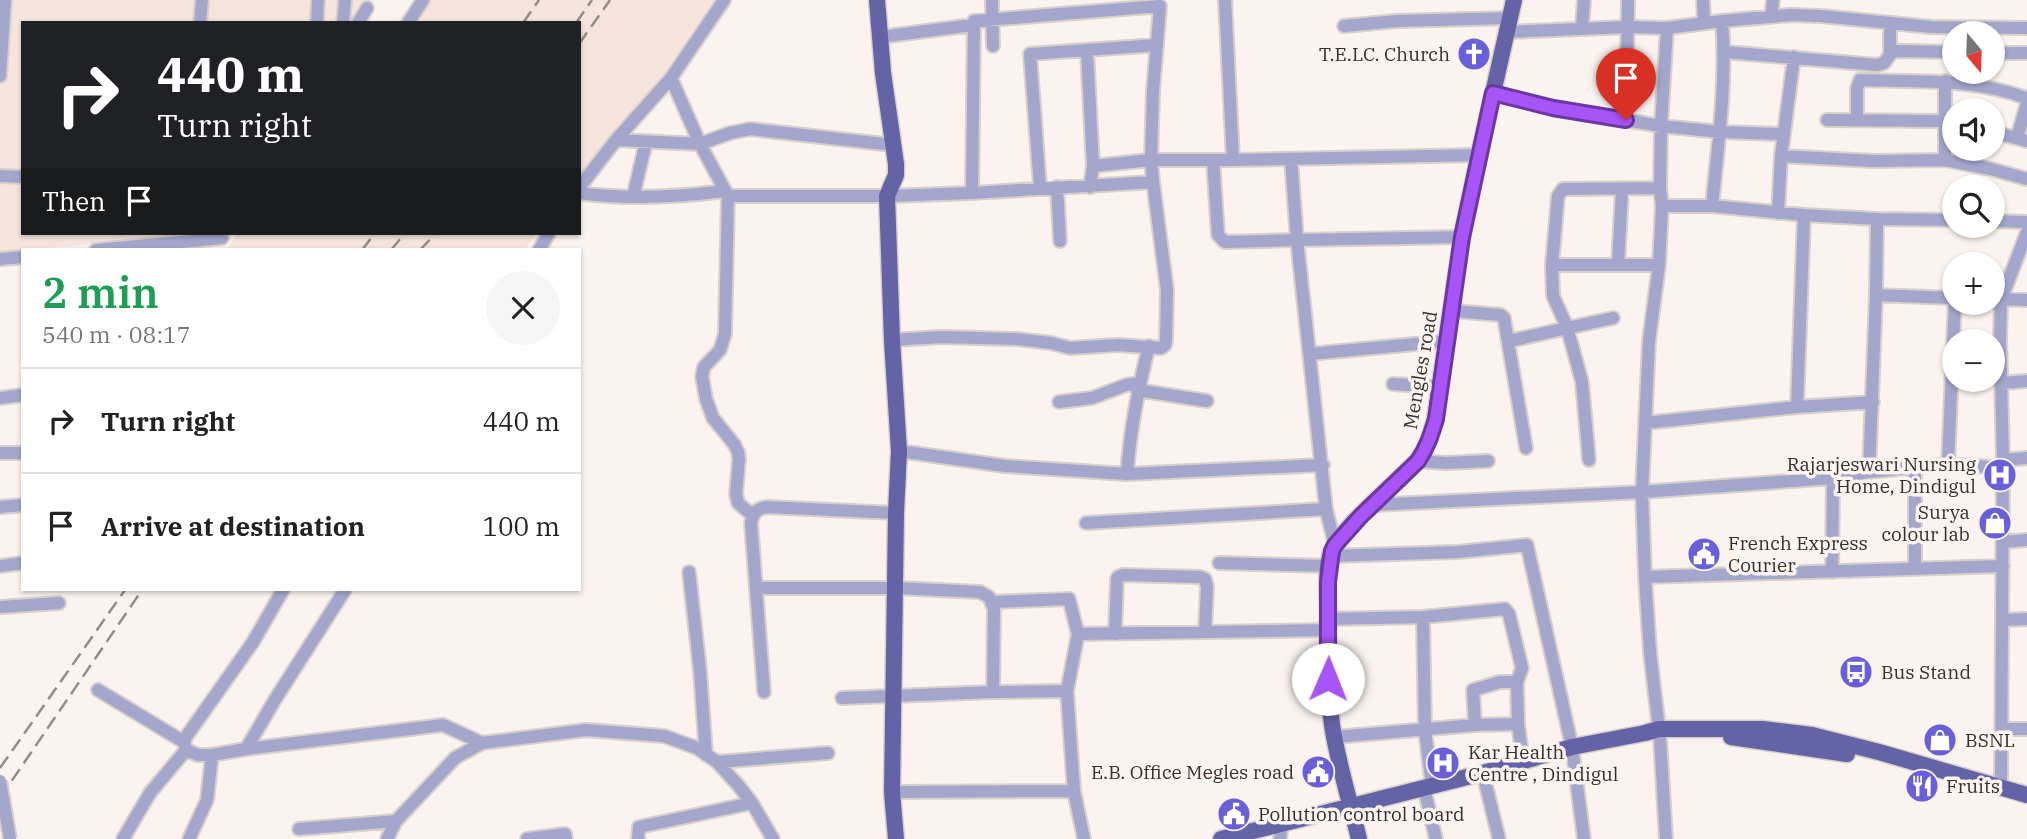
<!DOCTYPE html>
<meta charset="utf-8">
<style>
body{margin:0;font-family:"IBM Plex Serif",serif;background:#f6f6f6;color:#222;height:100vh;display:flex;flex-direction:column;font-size:26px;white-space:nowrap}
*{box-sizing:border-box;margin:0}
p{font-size:23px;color:#767676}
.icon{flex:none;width:38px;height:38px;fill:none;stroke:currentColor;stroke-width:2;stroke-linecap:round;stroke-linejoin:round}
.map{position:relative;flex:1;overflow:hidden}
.sheet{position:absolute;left:21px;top:248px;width:560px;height:343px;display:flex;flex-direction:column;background:#fff;border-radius:0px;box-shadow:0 2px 5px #0004}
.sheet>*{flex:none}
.guide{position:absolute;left:21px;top:21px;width:560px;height:214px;border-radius:0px;box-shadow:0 2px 5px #0004;background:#202124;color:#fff;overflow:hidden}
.needle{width:46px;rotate:161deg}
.fabs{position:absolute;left:1942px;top:21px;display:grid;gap:14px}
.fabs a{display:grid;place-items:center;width:63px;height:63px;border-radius:50%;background:#fff;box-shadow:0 2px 5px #0004;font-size:35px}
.pin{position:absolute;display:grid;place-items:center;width:60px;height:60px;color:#fff;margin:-72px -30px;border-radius:50% 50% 50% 0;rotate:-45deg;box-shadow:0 0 7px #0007}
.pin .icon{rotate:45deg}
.me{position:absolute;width:77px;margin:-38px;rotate:1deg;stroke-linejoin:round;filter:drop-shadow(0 0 5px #0008)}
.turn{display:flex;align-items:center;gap:24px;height:147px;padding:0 21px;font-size:32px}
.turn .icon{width:91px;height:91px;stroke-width:2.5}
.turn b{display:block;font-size:49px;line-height:60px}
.then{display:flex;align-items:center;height:66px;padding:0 21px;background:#0003;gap:14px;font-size:26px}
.round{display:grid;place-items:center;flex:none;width:74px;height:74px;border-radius:37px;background:#f6f6f6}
.overview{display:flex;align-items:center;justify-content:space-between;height:119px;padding:0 21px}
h1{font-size:42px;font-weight:600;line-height:52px;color:#1e9e55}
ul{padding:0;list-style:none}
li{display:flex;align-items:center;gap:21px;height:105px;padding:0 21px;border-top:2px solid #e0e0e0}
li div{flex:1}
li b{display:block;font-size:26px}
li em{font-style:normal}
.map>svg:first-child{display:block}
.built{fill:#f5e5dd}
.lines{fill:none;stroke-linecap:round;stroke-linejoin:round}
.minor-casing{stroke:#d7d0cc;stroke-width:16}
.major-casing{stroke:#d7d0cc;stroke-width:19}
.minor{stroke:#a4a6cc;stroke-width:12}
.major{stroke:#6363a5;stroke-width:16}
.rail{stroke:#928c89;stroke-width:2.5;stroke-dasharray:14 7;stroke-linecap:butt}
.minor-bridge-casing{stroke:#d7d0cc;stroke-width:16;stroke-linecap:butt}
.minor-bridge{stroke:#a4a6cc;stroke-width:12}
.route-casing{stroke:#6d37a1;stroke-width:18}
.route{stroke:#a855f7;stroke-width:12}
.labels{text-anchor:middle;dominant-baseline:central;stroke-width:7;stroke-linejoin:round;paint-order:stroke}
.poi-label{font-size:19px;fill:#34312f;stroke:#fbf3ef;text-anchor:start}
.street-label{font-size:19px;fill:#34312f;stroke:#fbf3ef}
</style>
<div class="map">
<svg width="2027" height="839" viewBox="0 0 2027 839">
<rect width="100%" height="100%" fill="#fbf3ef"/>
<!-- built -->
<path class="built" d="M11,0H365L351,23H23V233H221L0,252V34H9Z
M414,0H714L654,87L579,178V23H397Z
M238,233H536L525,250H226Z"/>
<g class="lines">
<defs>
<path id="minor" d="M992,0L993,46
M1225,0L1233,160
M1703,0L1704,23
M1771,17L1773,0
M200,23L202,0
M317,23L318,0
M343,23L345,0
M358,23L367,8
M408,23L423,0
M1344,26L1397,21L1510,18
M1582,28L1584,0
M1508,32L1627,27L1667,28L1722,21L1790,15L1821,16L1931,27L2027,28
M880,37L973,25
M1087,51L1093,166L1090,187
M1725,52L1877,65L1884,63L1892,52L1898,51L1955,52
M1993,53H2027
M1890,54V23
M0,76L5,0
M671,78L700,144L728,196L725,334L720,350L704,367L702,376L706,399L713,418L734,444L738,452L739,459L736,494L738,503L752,515
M1493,93L1554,108L1661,126L1720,132L1783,134
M1626,120L1628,0
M1827,120L1941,121L1955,123
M1857,120V88L1860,80C1915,82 1973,78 2026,98L2027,103L2017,138
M1993,132L2027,141
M616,140L700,144L730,133L750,129L893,145
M1781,156L1873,161L1945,160L1991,169L2027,179
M1213,160L1218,235L1225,242L1297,240L1291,159
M1945,160V81
M0,176L23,177
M1040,187L1030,54L1157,45
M1057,187L1060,241
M579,188L616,140L671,78L724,0
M579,193C628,200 677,197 725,191
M972,193L974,21L1160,6L1153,91L1151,160L1093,166
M728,196H887L972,193L1153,182L1151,160H1233L1479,155
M633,197L646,142
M1662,206H1712L1804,215L1797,407
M1712,206C1718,145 1727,82 1722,21
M1778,213L1781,156L1794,57
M1804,215L1877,219L1876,295
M1877,219L1955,220
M1993,221L2027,222
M96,250L222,238
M539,250L549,233
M0,259L23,257
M1552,265H1659
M1618,265L1622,190
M1994,299L2027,300
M1453,311L1501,315L1504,318L1526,448
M892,340L941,337L1016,339L1051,343L1070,348L1118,345L1161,348L1165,345L1166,340L1167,290L1153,182
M1509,341L1613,318
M1309,354L1448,341
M2001,383L2027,381
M1393,384L1440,387
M1137,390L1207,401
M0,398L23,395
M1059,402L1092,398L1126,385L1139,383
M1645,423L1797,407L1873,402
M899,451L1005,466L1127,474L1323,465
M0,453H23
M1589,460L1582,382L1567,327L1553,296L1552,265L1558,196L1563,189L1660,188
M2003,460L2027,458
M1417,461L1446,463L1488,461
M1948,464L1955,298
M1869,472L1876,295L1953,298
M1127,474C1130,430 1138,389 1149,346
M1372,505L1642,492L1833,478L1869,472L1948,464L2003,468
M0,507L23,505
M1086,523L1326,509
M2003,542L2027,540
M1335,545L1326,509L1297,240L1462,237
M1330,556L1458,552L1527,545L1572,747L1584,839
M1219,563L1329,566
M0,566L23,563
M1915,568V467
M689,572L700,671L706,755
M1832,572L1833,478
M1645,577L2003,566
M756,588L764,692
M283,590L253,642L186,737L184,742L186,750L198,755H212L246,749L443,725L482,743
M992,602L1069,599L1078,634
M0,607L59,603
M1423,617L1425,730L1432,786
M1328,619L1423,617L1505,609L1509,614L1522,668L1517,682L1518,724L1523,761
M2003,620L2027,619
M1115,634L1117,579L1118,577L1123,575L1200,577L1205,579L1207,587L1205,632
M98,690L184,742
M1067,691L1078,634L1328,630
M842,698L993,692
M1475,725L1473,690L1500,682H1517
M2002,729H2027
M1335,737L1475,725L1518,724
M246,749L276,698L345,590
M717,762L828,753
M1483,773L1499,839
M2001,786L2003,460L2000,338L2001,300L2027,232
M1424,788L1436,839
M1074,791L1084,839
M892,792L1074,791L1067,691L993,692L994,609L989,597L980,592L896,588H756L751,523C753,513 756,509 766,507L896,513
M299,829L396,821
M123,839L150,793L186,750
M189,839L207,800L212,755
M387,839L396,821L455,758L482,743L586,730L664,736L697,748L717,762L738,785L752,803L773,839
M527,839L565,834L566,839
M638,839L639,827L752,803
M1280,839L1282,823
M1666,839L1660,738L1650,652L1645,577L1642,492L1649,341L1659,265L1662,206L1660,188L1661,126L1667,28"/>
<path id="major" d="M877,0L883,73L896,164V175L887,196L892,340L899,451L896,513L892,792L896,839
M1731,737L1847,754
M1221,839L1483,773L1572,747L1645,733L1659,729H1762L1812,735L1879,752L2027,795
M1359,839C1350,801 1338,764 1332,725C1327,686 1328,647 1328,608C1328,588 1324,562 1335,545C1355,516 1392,487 1417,461C1427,448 1431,435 1435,420L1462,237L1479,155L1514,0"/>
</defs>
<!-- minor casing -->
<use href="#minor" class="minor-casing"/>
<!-- major casing -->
<use href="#major" class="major-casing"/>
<!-- minor -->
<use href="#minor" class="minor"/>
<!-- major -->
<use href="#major" class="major"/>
<!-- rail -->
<path class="rail" d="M523,23L539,0
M576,23L592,0
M579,44L610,0
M362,250L375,233
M391,250L405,233
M420,250L436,233
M0,768L125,590
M0,798L142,590"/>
<defs>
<path id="minor-bridge" d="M0,781L10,839"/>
</defs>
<!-- minor-bridge casing -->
<use href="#minor-bridge" class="minor-bridge-casing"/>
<!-- minor-bridge -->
<use href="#minor-bridge" class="minor-bridge"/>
</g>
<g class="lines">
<defs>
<path id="route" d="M1328,679V582L1332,551L1335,545L1360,517L1418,461C1427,448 1431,435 1436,419L1462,237L1493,93L1553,108L1626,120"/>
</defs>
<!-- route casing -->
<use href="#route" class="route-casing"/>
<!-- route -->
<use href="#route" class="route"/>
</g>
<!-- icons -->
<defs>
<symbol id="church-disc" viewBox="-11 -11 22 22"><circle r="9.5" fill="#685fd9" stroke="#fbf3ef"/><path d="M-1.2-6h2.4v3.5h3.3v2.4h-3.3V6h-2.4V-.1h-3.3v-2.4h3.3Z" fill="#fff"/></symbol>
<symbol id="hospital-disc" viewBox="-11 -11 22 22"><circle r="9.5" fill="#685fd9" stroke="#fbf3ef"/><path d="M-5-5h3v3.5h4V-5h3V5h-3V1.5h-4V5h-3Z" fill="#fff"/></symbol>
<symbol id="shop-disc" viewBox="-11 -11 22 22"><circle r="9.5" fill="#685fd9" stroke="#fbf3ef"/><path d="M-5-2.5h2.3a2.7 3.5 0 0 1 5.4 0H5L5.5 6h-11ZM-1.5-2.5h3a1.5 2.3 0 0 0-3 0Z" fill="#fff"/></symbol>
<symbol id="civic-disc" viewBox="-11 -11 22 22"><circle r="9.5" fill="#685fd9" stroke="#fbf3ef"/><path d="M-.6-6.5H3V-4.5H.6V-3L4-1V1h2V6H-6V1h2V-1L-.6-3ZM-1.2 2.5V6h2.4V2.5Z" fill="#fff"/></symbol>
<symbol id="bus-disc" viewBox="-11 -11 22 22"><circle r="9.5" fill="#685fd9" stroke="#fbf3ef"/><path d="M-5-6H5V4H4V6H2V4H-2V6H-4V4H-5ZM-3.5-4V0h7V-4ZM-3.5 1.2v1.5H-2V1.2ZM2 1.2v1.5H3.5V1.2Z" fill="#fff"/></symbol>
<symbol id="restaurant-disc" viewBox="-11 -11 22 22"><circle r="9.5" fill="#685fd9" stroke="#fbf3ef"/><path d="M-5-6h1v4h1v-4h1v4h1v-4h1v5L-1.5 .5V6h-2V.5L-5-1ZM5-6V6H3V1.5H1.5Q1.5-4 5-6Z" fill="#fff"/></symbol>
</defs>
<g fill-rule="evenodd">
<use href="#church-disc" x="1455" y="35" width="38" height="38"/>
<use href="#hospital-disc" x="1981" y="456" width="38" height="38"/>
<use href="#shop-disc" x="1976" y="504" width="38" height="38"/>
<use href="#civic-disc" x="1685" y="535" width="38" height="38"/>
<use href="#bus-disc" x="1837" y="653" width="38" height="38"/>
<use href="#shop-disc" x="1921" y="721" width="38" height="38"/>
<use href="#hospital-disc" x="1424" y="744" width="38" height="38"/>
<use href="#civic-disc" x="1299" y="753" width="38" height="38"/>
<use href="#restaurant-disc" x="1903" y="767" width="38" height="38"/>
<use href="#civic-disc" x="1215" y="795" width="38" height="38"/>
</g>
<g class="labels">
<!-- poi labels -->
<g class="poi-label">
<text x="1450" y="54" text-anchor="end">T.E.LC. Church</text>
<text x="1976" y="464" text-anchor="end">Rajarjeswari Nursing<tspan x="1976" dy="22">Home, Dindigul</tspan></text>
<text x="1970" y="512" text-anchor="end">Surya<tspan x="1970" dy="22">colour lab</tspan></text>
<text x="1728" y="543">French Express<tspan x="1728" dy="22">Courier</tspan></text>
<text x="1881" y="672">Bus Stand</text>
<text x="1965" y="740">BSNL</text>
<text x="1468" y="752">Kar Health<tspan x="1468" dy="22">Centre , Dindigul</tspan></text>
<text x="1294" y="772" text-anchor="end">E.B. Office Megles road</text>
<text x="1946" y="786">Fruits</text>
<text x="1258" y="814">Pollution control board</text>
</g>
<!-- street labels -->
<g class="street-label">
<text transform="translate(1420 370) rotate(-80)">Mengles road</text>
</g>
</g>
</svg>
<div class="fabs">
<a><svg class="needle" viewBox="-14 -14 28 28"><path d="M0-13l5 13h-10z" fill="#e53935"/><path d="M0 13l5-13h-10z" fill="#767676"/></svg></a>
<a><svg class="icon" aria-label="sound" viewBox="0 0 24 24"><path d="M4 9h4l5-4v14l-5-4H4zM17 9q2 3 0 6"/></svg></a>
<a><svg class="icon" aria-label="search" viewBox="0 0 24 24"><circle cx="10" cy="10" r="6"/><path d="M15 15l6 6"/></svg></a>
<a>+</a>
<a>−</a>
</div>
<div class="pin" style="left:1626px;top:120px;background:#d93025"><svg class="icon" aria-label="arrive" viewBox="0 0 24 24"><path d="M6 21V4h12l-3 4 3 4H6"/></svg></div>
<svg class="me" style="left:1328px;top:679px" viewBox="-20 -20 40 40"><circle r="19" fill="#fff"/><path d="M0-13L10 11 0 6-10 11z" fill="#a855f7"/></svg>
<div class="guide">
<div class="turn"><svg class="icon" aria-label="right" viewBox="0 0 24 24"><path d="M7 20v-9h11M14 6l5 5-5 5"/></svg><div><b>440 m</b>Turn right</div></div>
<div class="then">Then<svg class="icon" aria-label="arrive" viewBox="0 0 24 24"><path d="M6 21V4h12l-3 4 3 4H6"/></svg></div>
</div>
<section class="sheet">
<div class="overview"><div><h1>2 min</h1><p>540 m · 08:17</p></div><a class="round"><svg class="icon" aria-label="close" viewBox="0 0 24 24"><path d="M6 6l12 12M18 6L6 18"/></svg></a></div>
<ul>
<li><svg class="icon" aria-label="right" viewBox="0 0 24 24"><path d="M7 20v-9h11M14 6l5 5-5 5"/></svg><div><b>Turn right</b></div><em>440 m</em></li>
<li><svg class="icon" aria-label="arrive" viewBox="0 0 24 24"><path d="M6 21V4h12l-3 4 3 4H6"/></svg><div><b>Arrive at destination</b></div><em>100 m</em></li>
</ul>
</section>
</div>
